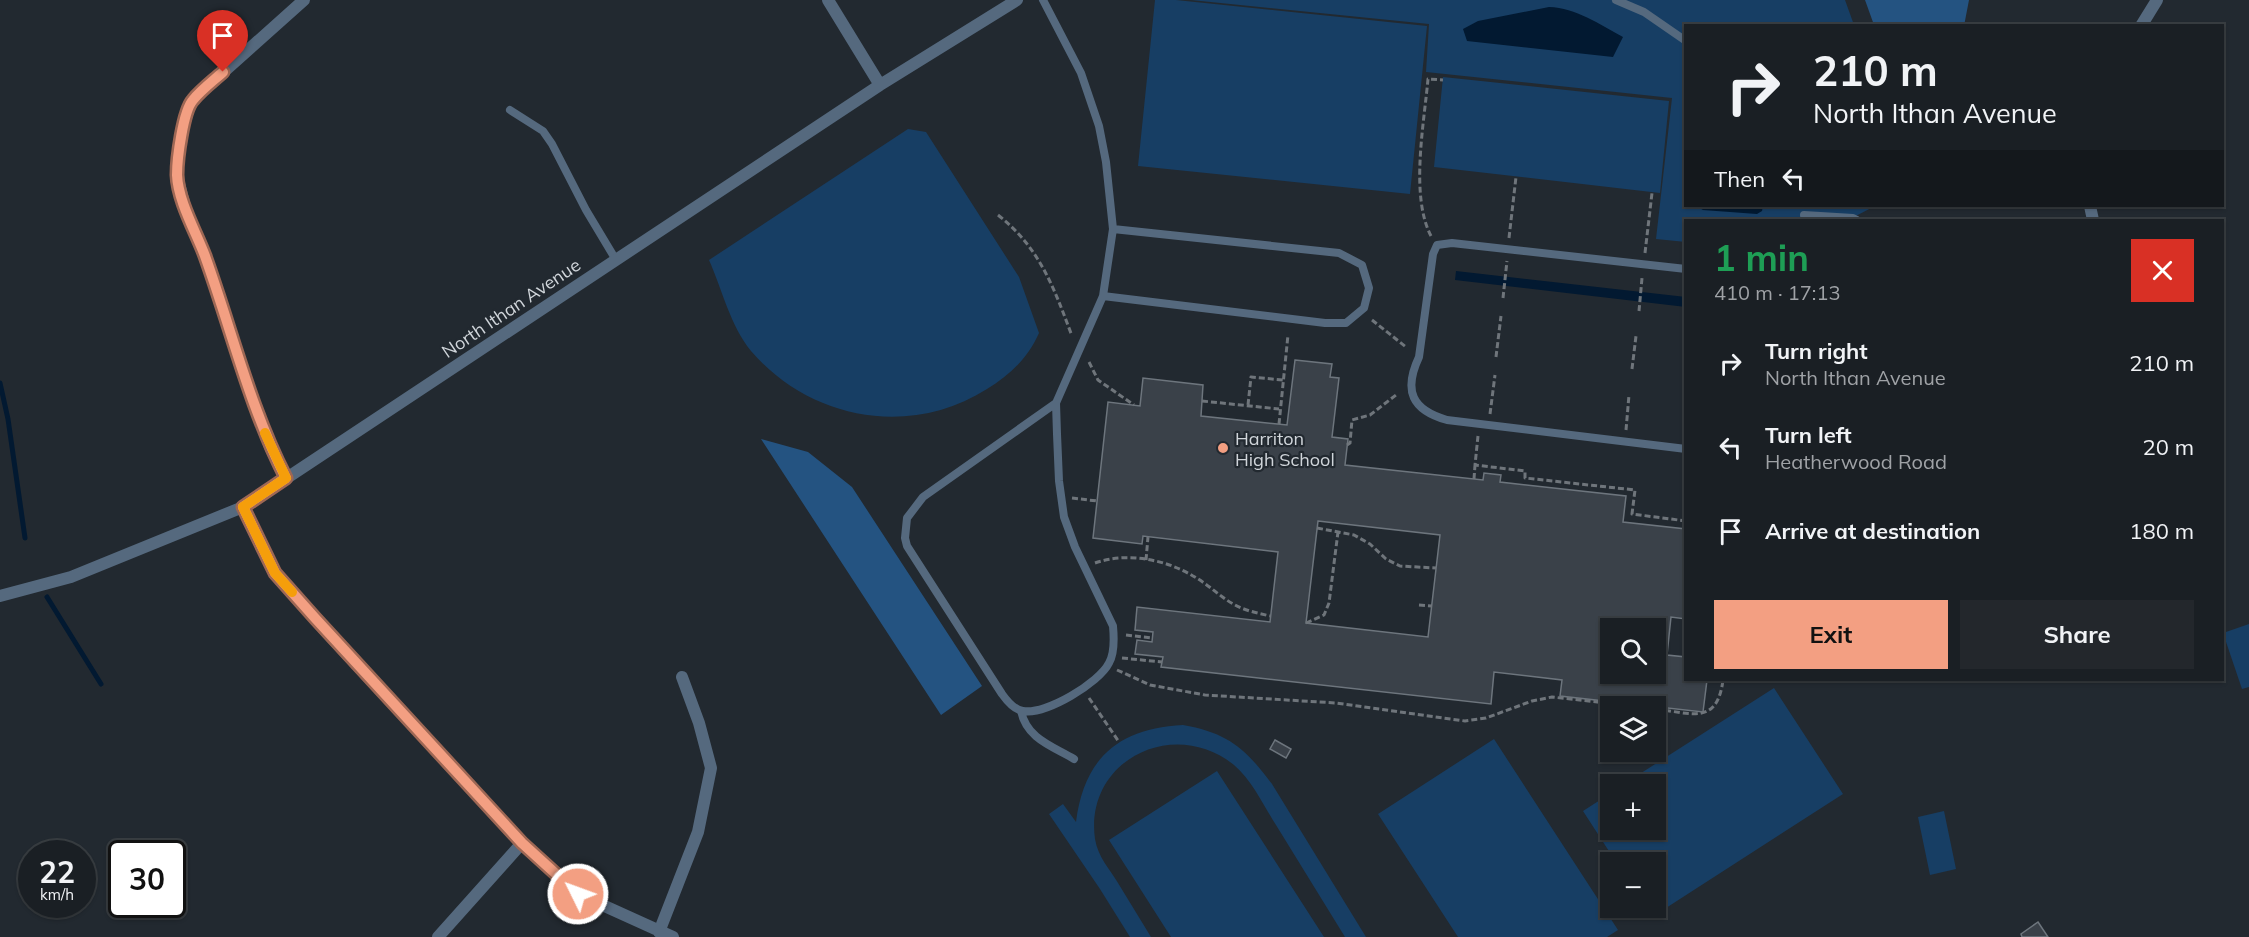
<!DOCTYPE html>
<meta charset="utf-8">
<style>
body{margin:0;font-family:Mulish,sans-serif;background:#23272c;color:#f1f3f6;height:100vh;display:flex;flex-direction:column;font-size:22px;white-space:nowrap}
*{box-sizing:border-box;margin:0}
p{font-size:20px;color:#9fa2a6}
.icon{flex:none;width:33px;height:33px;fill:none;stroke:currentColor;stroke-width:2;stroke-linecap:round;stroke-linejoin:round}
.map{position:relative;flex:1;overflow:hidden}
.drawer{position:absolute;left:1684px;top:219px;width:540px;height:462px;display:flex;flex-direction:column;background:#1a1f24;border-radius:0px;box-shadow:0 2px 4px #0004,0 0 0 2px #383d41}
.drawer>*{flex:none}
.banner{position:absolute;left:1684px;top:24px;width:540px;height:183px;border-radius:0px;box-shadow:0 2px 4px #0004,0 0 0 2px #383d41;background:#1a1f24;color:#f1f3f6;overflow:hidden}
.controls{position:absolute;left:1600px;top:618px;display:grid;gap:12px}
.controls a{display:grid;place-items:center;width:66px;height:66px;border-radius:0px;background:#1a1f24;box-shadow:0 2px 4px #0004,0 0 0 2px #383d41;font-size:30px}
.speed{position:absolute;left:18px;top:840px;display:flex;gap:12px;font-size:30px;font-weight:700;text-align:center}
.speed>*{display:grid;place-content:center;width:78px;height:78px;border-radius:50%;background:#1a1f24;box-shadow:0 2px 4px #0004,0 0 0 2px #383d41;line-height:1}
.speed small{font-size:15px;font-weight:400}
.speed .limit{border:3px solid #111;border-radius:9px;background:#fff;color:#111}
.pin{position:absolute;display:grid;place-items:center;width:51px;height:51px;color:#fff;margin:-62px -26px;border-radius:50% 50% 50% 0;rotate:-45deg;box-shadow:0 0 6px #0007}
.pin .icon{rotate:45deg}
.me{position:absolute;width:66px;margin:-33px;rotate:312deg;stroke-linejoin:round;filter:drop-shadow(0 0 4px #0008)}
.turn{display:flex;align-items:center;gap:21px;height:126px;padding:0 30px;font-size:27px}
.turn .icon{width:78px;height:78px;stroke-width:2.5}
.turn b{display:block;font-size:42px;line-height:51px}
.then{display:flex;align-items:center;height:57px;padding:0 30px;background:#0003;gap:12px;font-size:22px}
.round{display:grid;place-items:center;flex:none;width:63px;height:63px;border-radius:0px;background:#23272c}
.summary{display:flex;align-items:center;justify-content:space-between;height:102px;padding:0 30px}
h1{font-size:36px;font-weight:700;line-height:45px;color:#1e9e55}
.action{display:flex;gap:12px;margin-top:auto;padding:12px 30px}
.action a{flex:1;height:69px;border-radius:0px;background:#f39f82;color:#111;font-size:24px;font-weight:700;line-height:69px;text-align:center}
.action a+a{background:#23272c;color:#f1f3f6}
ul{padding:0;list-style:none}
li{display:flex;align-items:center;gap:18px;height:84px;padding:0 30px}
li div{flex:1}
li b{display:block;font-size:22px}
li em{font-style:normal}
.map>svg:first-child{display:block}
.green{fill:#173e64}
.forest{fill:#245381}
.water{fill:#021931}
.lines{fill:none;stroke-linecap:round;stroke-linejoin:round}
.stream{stroke:#021931;stroke-width:5}
.building{fill:#3a4149;stroke:#6d757d;stroke-width:1.5;fill-rule:evenodd}
.path{stroke:#6f757b;stroke-width:3;stroke-dasharray:6 3;stroke-linecap:butt}
.service{stroke:#55697e;stroke-width:8}
.minor{stroke:#55697e;stroke-width:12}
.route-casing{stroke:#9e6754;stroke-width:15}
.route{stroke:#f39f82;stroke-width:10}
.slow{stroke:#f59e0b;stroke-width:10}
.poi-dot{fill:#f39f82;stroke:#222930;stroke-width:2}
.labels{text-anchor:middle;dominant-baseline:central;stroke-width:4.5;stroke-linejoin:round;paint-order:stroke}
.street-label{font-size:18px;fill:#d0d5da;stroke:#222930}
.poi-label{font-size:18px;fill:#d0d5da;stroke:#222930;text-anchor:start}
</style>
<div class="map">
<svg width="2249" height="937" viewBox="0 0 2249 937">
<rect width="100%" height="100%" fill="#222930"/>
<!-- green -->
<path class="green" d="M1155,0H1176L1427,26L1410,194L1138,166Z
M1191,0H1845L1854,25L1686,26V206H1875L1848,220H1686V242L1656,239L1672,98L1426,72L1429,24Z
M1443,77L1669,101L1660,193L1434,167Z
M908,129L926,132L1019,277L1039,333C1028,358 1010,375 987,389C910,438 810,420 751,351C730,325 722,289 709,260Z
M2249,624V687L2242,689L2223,633Z
M1774,688L1843,794L1652,917L1646,908H1656V862H1616L1583,811L1611,793V830H1656V784H1624Z
M1183,725C1228,733 1245,748 1272,784L1366,937H1345C1322,900 1299,862 1276,825C1263,805 1252,780 1234,765C1174,716 1084,760 1095,839C1098,857 1109,868 1118,883C1129,901 1140,919 1151,937H1130L1100,889L1049,814L1063,804L1076,822C1084,758 1119,728 1183,725Z
M1494,739L1618,930L1607,937H1458L1378,814Z
M1217,771L1324,937H1171L1109,840Z
M1944,811L1956,869L1930,875L1918,817Z"/>
<!-- forest -->
<path class="forest" d="M1865,0H1969L1964,26L1874,25Z
M761,439L808,452L852,487L982,686L941,715Z"/>
<!-- water -->
<path class="water" d="M1549,7C1576,8 1599,24 1623,37L1613,57L1467,41L1463,29L1478,21Z
M1696,206H1763L1762,211L1757,214L1703,210Z
M1456,271L1686,297V307L1455,280Z"/>
<g class="lines">
<!-- stream -->
<path class="stream" d="M0,383L8,419L25,538
M47,597L101,684"/>
</g>
<!-- building -->
<path class="building" d="M1295,360L1332,364L1330,377L1339,378L1332,437L1348,439L1345,465L1483,480L1484,473L1501,475L1500,482L1626,496L1623,522L1686,529V619L1671,617L1667,655L1686,657V680H1707L1703,712L1560,696L1562,680L1494,672L1491,704L1161,667L1163,657L1135,654L1137,640L1152,642L1153,632L1135,630L1137,607L1270,622L1278,552L1143,536L1142,544L1093,538L1108,402L1140,406L1143,378L1203,385L1201,416L1287,425ZM1318,521L1440,535L1428,637L1306,623ZM1611,628H1656V674H1611Z
M1275,740L1291,749L1286,758L1270,749Z
M2038,922L2048,937H2022L2021,934Z"/>
<g class="lines">
<!-- path -->
<path class="path" d="M998,215C1040,248 1054,288 1072,336
M1431,236C1410,196 1424,124 1428,79L1443,80
M1509,238L1516,177
M1645,253L1652,193
M1503,298L1507,261
M1639,311L1642,278
M1372,320L1406,347
M1496,357L1501,316
M1089,362L1098,380L1134,405
M1632,369L1636,336
M1202,401L1279,409
M1248,405L1251,377L1283,380
M1490,414L1495,375
M1279,424L1288,335
M1626,430L1629,395
M1478,436L1475,465L1525,471V478L1635,490L1632,514L1686,521
M1347,445L1350,443L1352,420L1370,415L1396,395
M1474,479L1475,465
M1072,498L1097,501
M1317,528L1354,535L1370,544L1386,559L1400,566L1436,568
M1146,560L1148,537
M1095,563C1126,552 1165,559 1193,576C1208,584 1220,597 1235,605C1246,611 1258,613 1270,616
M1419,605L1432,606
M1306,623L1324,615L1329,603L1338,532
M1126,635L1152,638
M1122,658L1162,662
M1117,670L1150,685L1205,695L1336,703L1465,721L1486,718L1532,701L1552,697L1634,706
M1089,698L1119,742
M1656,709C1691,713 1717,726 1723,680"/>
<!-- service -->
<path class="service" d="M1043,0L1081,73L1099,126L1106,162L1113,229L1103,296L1325,323H1346L1364,308L1369,288L1362,265L1339,253L1113,229
M1616,0L1644,12L1686,41
M510,110L543,131L552,144L586,210L616,260
M1804,215L1853,218L1857,220
M1686,269L1452,243L1437,245L1433,254L1419,357C1403,391 1412,410 1447,420L1686,449
M1056,403L923,497L907,518L905,538L907,546L1002,694C1007,701 1014,710 1023,711C1046,715 1099,683 1109,663C1115,653 1114,637 1113,626L1075,547L1064,517L1059,481L1057,434L1056,403L1103,296
M1021,711C1027,739 1052,746 1074,759"/>
<!-- minor -->
<path class="minor" d="M828,0L880,85
M2141,26L2157,0
M2090,206L2093,220
M286,479L270,447L242,371L205,257L186,210L177,176L180,138L191,101L304,0
M243,507L275,573L328,634L522,843L578,894L673,937
M0,596L71,577L243,507L880,85L1017,0
M659,932L698,832L711,768L699,723L682,677
M438,937L522,843"/>
</g>
<g class="lines">
<defs>
<path id="route" d="M223,72C213,81 201,90 193,100C183,111 177,159 177,175C178,201 196,232 205,256C232,331 250,408 286,478L243,507L275,573L315,618L522,843L578,894"/>
</defs>
<!-- route casing -->
<use href="#route" class="route-casing"/>
<!-- route -->
<use href="#route" class="route"/>
<!-- slow -->
<path class="slow" d="M265,433L286,478L243,507L275,573L292,592"/>
</g>
<!-- markers -->
<circle class="poi-dot" cx="1223" cy="448" r="6"/>
<g class="labels">
<!-- street labels -->
<g class="street-label">
<text transform="translate(511 308) rotate(-34)">North Ithan Avenue</text>
</g>
<!-- poi labels -->
<g class="poi-label">
<text x="1235" y="438">Harriton<tspan x="1235" dy="21">High School</tspan></text>
</g>
</g>
</svg>
<div class="controls">
<a><svg class="icon" aria-label="search" viewBox="0 0 24 24"><circle cx="10" cy="10" r="6"/><path d="M15 15l6 6"/></svg></a>
<a><svg class="icon" aria-label="layers" viewBox="0 0 24 24"><path d="M12 4l9 5-9 5-9-5zM3 14l9 5 9-5"/></svg></a>
<a>+</a>
<a>−</a>
</div>
<div class="speed"><div>22<small>km/h</small></div><div class="limit">30</div></div>
<div class="pin" style="left:223px;top:72px;background:#d93025"><svg class="icon" aria-label="arrive" viewBox="0 0 24 24"><path d="M6 21V4h12l-3 4 3 4H6"/></svg></div>
<svg class="me" style="left:578px;top:894px" viewBox="-20 -20 40 40"><circle r="17" fill="#f39f82" stroke="#fff" stroke-width="3"/><path d="M0-11L8 9 0 5-8 9z" fill="#fff"/></svg>
<div class="banner">
<div class="turn"><svg class="icon" aria-label="right" viewBox="0 0 24 24"><path d="M7 20v-9h11M14 6l5 5-5 5"/></svg><div><b>210 m</b>North Ithan Avenue</div></div>
<div class="then">Then<svg class="icon" aria-label="left" viewBox="0 0 24 24"><path d="M17 20v-9H6M10 6l-5 5 5 5"/></svg></div>
</div>
<section class="drawer">
<div class="summary"><div><h1>1 min</h1><p>410 m · 17:13</p></div><a class="round" style="background:#d93025;color:#fff"><svg class="icon" aria-label="close" viewBox="0 0 24 24"><path d="M6 6l12 12M18 6L6 18"/></svg></a></div>
<ul>
<li><svg class="icon" aria-label="right" viewBox="0 0 24 24"><path d="M7 20v-9h11M14 6l5 5-5 5"/></svg><div><b>Turn right</b><p>North Ithan Avenue</p></div><em>210 m</em></li>
<li><svg class="icon" aria-label="left" viewBox="0 0 24 24"><path d="M17 20v-9H6M10 6l-5 5 5 5"/></svg><div><b>Turn left</b><p>Heatherwood Road</p></div><em>20 m</em></li>
<li><svg class="icon" aria-label="arrive" viewBox="0 0 24 24"><path d="M6 21V4h12l-3 4 3 4H6"/></svg><div><b>Arrive at destination</b></div><em>180 m</em></li>
</ul>
<div class="action"><a>Exit</a><a>Share</a></div>
</section>
</div>
